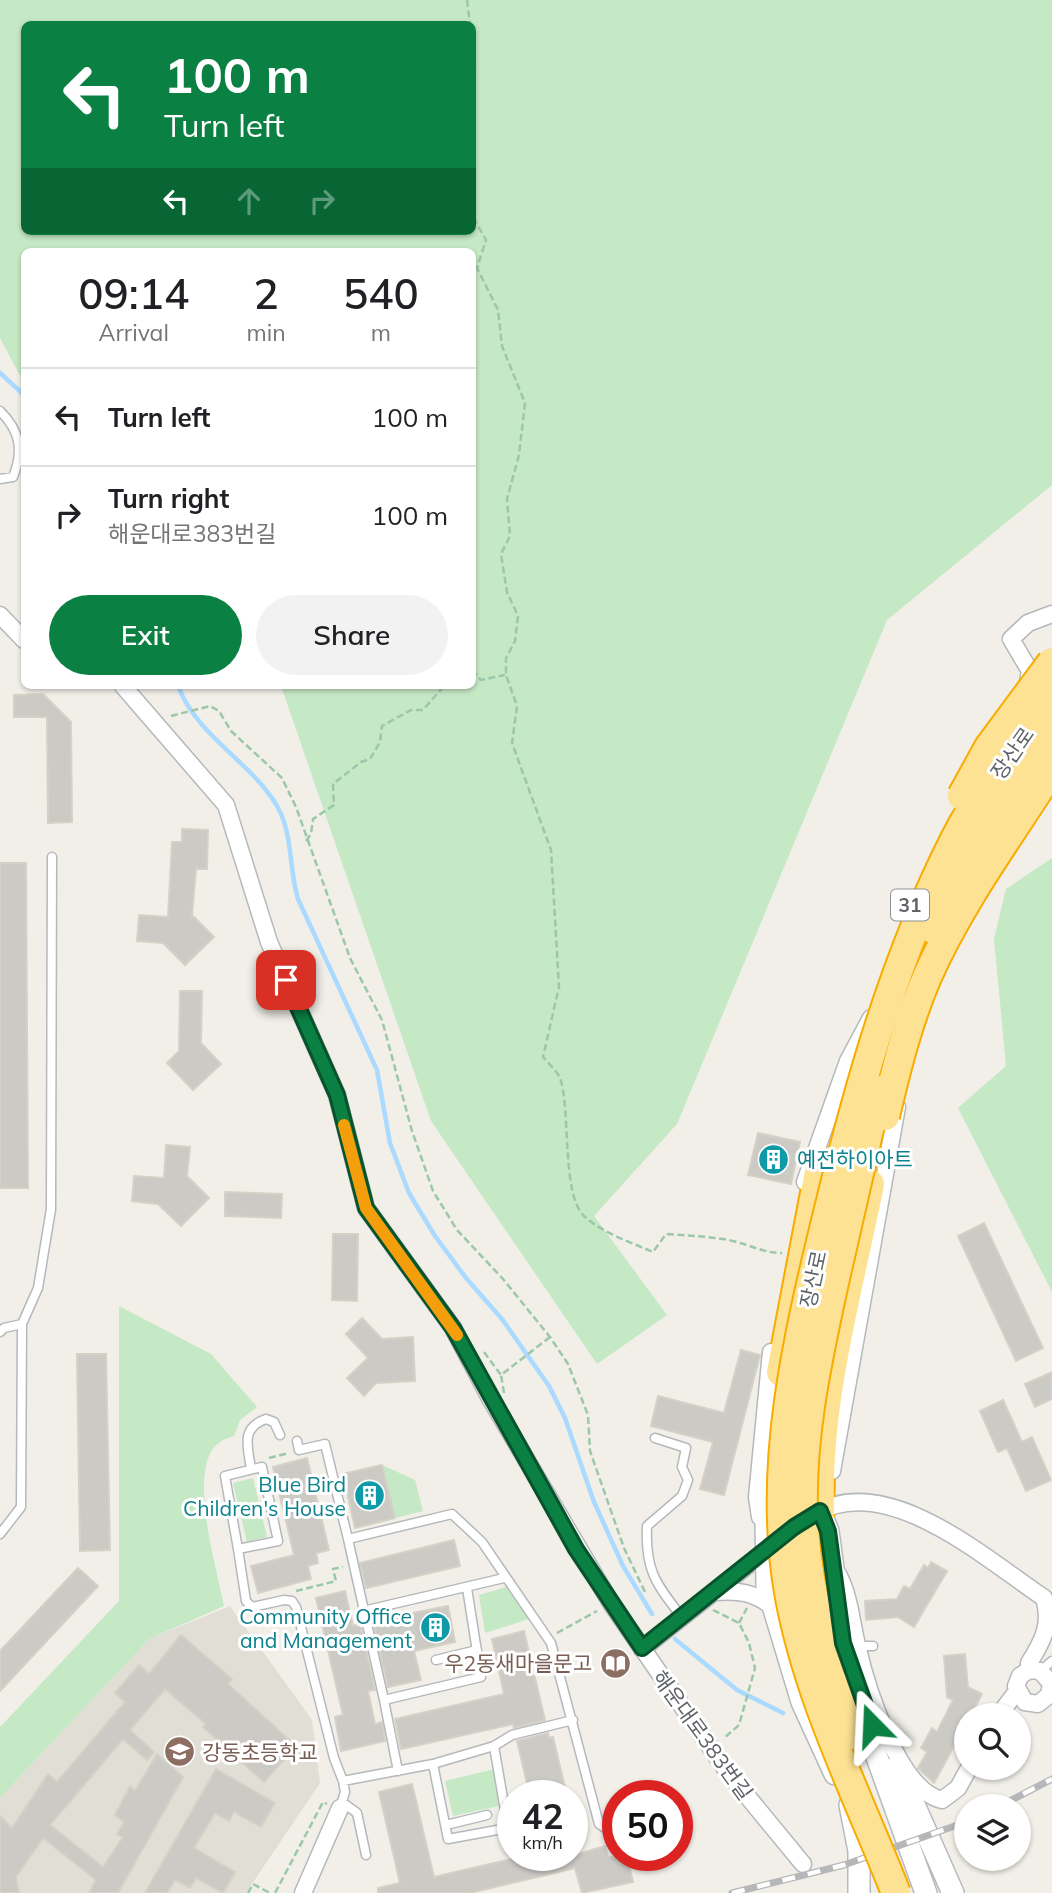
<!DOCTYPE html>
<meta charset="utf-8">
<style>
body{margin:0;font-family:Mulish,"Noto Sans KR",sans-serif;background:#f2f2f2;color:#202124;height:100vh;display:flex;flex-direction:column;font-size:26px;white-space:nowrap}
*{box-sizing:border-box;margin:0}
p{font-size:23px;color:#757577}
.icon{flex:none;width:38px;height:38px;fill:none;stroke:currentColor;stroke-width:2;stroke-linecap:round;stroke-linejoin:round}
.map{position:relative;flex:1;overflow:hidden}
.details{position:absolute;left:21px;top:248px;width:455px;height:441px;display:flex;flex-direction:column;background:#fff;border-radius:10px;box-shadow:0 2px 5px #0004}
.details>*{flex:none}
.top-card{position:absolute;left:21px;top:21px;width:455px;height:214px;border-radius:10px;box-shadow:0 2px 5px #0004;background:#0b8043;color:#fff;overflow:hidden}
.controls{position:absolute;left:954px;top:1703px;display:grid;gap:14px}
.controls a{display:grid;place-items:center;width:77px;height:77px;border-radius:50%;background:#fff;box-shadow:0 2px 5px #0004;font-size:35px}
.speed{position:absolute;left:497px;top:1780px;display:flex;gap:14px;font-size:35px;font-weight:700;text-align:center}
.speed>*{display:grid;place-content:center;width:91px;height:91px;border-radius:50%;background:#fff;box-shadow:0 2px 5px #0004;line-height:1}
.speed small{font-size:18px;font-weight:400}
.speed .limit{border:10px solid #d22;background:#fff;color:#111}
.pin{position:absolute;display:grid;place-items:center;width:60px;height:60px;color:#fff;margin:-30px;border-radius:14px;box-shadow:0 4px 10px #0006}
.me{position:absolute;width:77px;margin:-38px;rotate:339deg;stroke-linejoin:round;filter:drop-shadow(0 0 5px #0008)}
.turn{display:flex;align-items:center;gap:24px;height:147px;padding:0 28px;font-size:32px}
.turn .icon{width:91px;height:91px;stroke-width:2.5}
.turn b{display:block;font-size:49px;line-height:60px}
.lanes{display:flex;align-items:center;height:66px;padding:0 28px;background:#0003;justify-content:center;gap:35px;direction:ltr}
.lanes .off{opacity:.35}
.eta{display:flex;justify-content:space-evenly;align-items:center;height:119px;text-align:center}
.eta b{font-size:42px;font-weight:600;line-height:49px}
.action{display:flex;gap:14px;margin-top:auto;padding:14px 28px}
.action a{flex:1;height:80px;border-radius:42px;background:#0b8043;color:#fff;font-size:28px;font-weight:600;line-height:80px;text-align:center}
.action a+a{background:#f2f2f2;color:#202124}
ul{padding:0;list-style:none}
li{display:flex;align-items:center;gap:21px;height:98px;padding:0 28px;border-top:2px solid #e0e0e0}
li div{flex:1}
li b{display:block;font-size:26px}
li em{font-style:normal}
.map>svg:first-child{display:block}
.education{fill:#e1ded6}
.green{fill:#c5e8c5;fill-rule:evenodd}
.lines{fill:none;stroke-linecap:round;stroke-linejoin:round}
.stream{stroke:#aadaff;stroke-width:4.5}
.building{fill:#cccac5;stroke:#d6d1c6;stroke-width:2}
.lane-casing{stroke:#b5b8bc;stroke-width:11}
.street-casing{stroke:#b5b8bc;stroke-width:19}
.secondary-casing{stroke:#b6babf;stroke-width:24}
.highway-casing{stroke:#f9ab00;stroke-width:32}
.path{stroke:#9cc7a9;stroke-width:2.5;stroke-dasharray:7 3.5;stroke-linecap:butt}
.lane{stroke:#fff;stroke-width:8}
.street{stroke:#fff;stroke-width:16}
.secondary{stroke:#fff;stroke-width:21}
.highway{stroke:#fde293;stroke-width:28}
.rail-casing{stroke:#b6b7b8;stroke-width:7}
.rail{stroke:#fff;stroke-width:4.5;stroke-dasharray:13;stroke-linecap:butt}
.highway-bridge-casing{stroke:#f9ab00;stroke-width:32;stroke-linecap:butt}
.highway-bridge{stroke:#fde293;stroke-width:28}
.route-casing{stroke:#07532c;stroke-width:18}
.route{stroke:#0b8043;stroke-width:12}
.slow{stroke:#f59e0b;stroke-width:12}
.labels{text-anchor:middle;dominant-baseline:central;stroke-width:6;stroke-linejoin:round;paint-order:stroke}
.shield{fill:#fff;stroke:#8f9295;stroke-width:2}
.shield-label{font-size:19px;font-weight:bold;fill:#5f6368}
.street-label{font-size:21px;fill:#5f6368;stroke:#fff}
.culture-label{font-size:21px;fill:#0d838f;stroke:#fff;text-anchor:end}
.education-label{font-size:21px;fill:#785e54;stroke:#fff;text-anchor:end}
</style>
<div class="map">
<svg width="1052" height="1893" viewBox="0 0 1052 1893">
<rect width="100%" height="100%" fill="#f1efe8"/>
<!-- education -->
<path class="education" d="M230,1606L312,1720L320,1783L246,1893H0V1798L149,1639Z"/>
<!-- green -->
<path class="green" d="M0,0H1052V485L887,620L677,1124L594,1216L667,1315L597,1364L431,1121L281,686H472V252H24V383L0,338ZM24,24H472V231H24Z
M1052,858V1292L958,1108L1006,1066L994,939L1006,889Z
M119,1306L211,1354L257,1407L240,1420L234,1436C225,1439 218,1441 212,1450C191,1484 217,1568 224,1606L149,1639L0,1798V1727L119,1601Z
M382,1465L415,1480L423,1511L395,1518Z
M253,1478L267,1537L247,1542L233,1483Z
M506,1587L529,1619L485,1633L479,1595Z
M495,1769L503,1805L453,1816L445,1781Z"/>
<g class="lines">
<!-- stream -->
<path class="stream" d="M0,373L24,395
M178,686C197,735 246,759 274,801C294,831 288,866 298,899L377,1070L390,1143L409,1193L435,1236L466,1278L502,1319L549,1386L565,1418L594,1502L623,1566L652,1614
M675,1639L737,1690L783,1713"/>
</g>
<!-- building -->
<path class="building" d="M43,694L71,722L72,822L48,823L47,717H14V695Z
M182,829L208,830L207,869H196L192,915L214,937L185,965L163,943L137,941L139,915L168,917L172,842H182Z
M0,863H26L28,1188H0Z
M180,991H202L201,1043L221,1064L193,1090L167,1063L179,1051Z
M758,1133L800,1142L791,1184L748,1175Z
M166,1145L190,1147L187,1176L209,1198L181,1226L158,1204L132,1201L134,1176L164,1178Z
M225,1192L282,1194L281,1218L225,1216Z
M984,1223L1043,1348L1016,1361L958,1236Z
M333,1234H358L357,1301L332,1300Z
M362,1318L382,1339L413,1337L415,1381L376,1383L364,1396L347,1378L368,1358L346,1334Z
M741,1350L760,1355L724,1495L700,1489L713,1442L651,1426L658,1396L724,1413Z
M77,1354H106L110,1550L80,1551Z
M1052,1372V1399L1035,1407L1025,1384Z
M1003,1400L1022,1442L1032,1437L1051,1480L1026,1491L1007,1448L998,1452L980,1411Z
M307,1458L329,1550L316,1553L318,1563L308,1566L311,1579L258,1593L251,1566L294,1555L273,1467Z
M382,1465L395,1518L355,1528L343,1474Z
M454,1540L460,1566L366,1588L360,1563Z
M931,1562L947,1571L914,1627L898,1617L866,1620L865,1601L897,1599L904,1586L910,1589L924,1565L928,1568Z
M78,1568L98,1586L0,1691V1651Z
M345,1591L353,1626L360,1624L375,1690L368,1691L375,1724L382,1722L385,1741L341,1751L335,1717L343,1715L316,1598Z
M448,1606L455,1642L414,1651L421,1680L388,1687L373,1621Z
M524,1631L545,1720L514,1728L513,1724L401,1749L395,1719L504,1694L492,1639Z
M181,1635L232,1679L228,1684L296,1746L264,1782L203,1727L206,1724L165,1689L130,1730L154,1752L147,1760L123,1739L50,1825L103,1867L123,1837L117,1834L124,1822L115,1815L130,1786L135,1791L157,1754L183,1777L118,1893H89L96,1880L43,1838L16,1877L19,1893H0V1816L12,1828L48,1774L57,1782L125,1702L115,1693L139,1665L149,1674Z
M965,1654L968,1687L982,1694L971,1715H966V1724L934,1783L918,1768L927,1752L921,1748L932,1728L937,1732L953,1700L947,1697L944,1656Z
M548,1733L549,1738L553,1737L567,1796H530L517,1741Z
M216,1769L275,1803L261,1827L234,1812L229,1821L215,1813L194,1848L235,1872L223,1893L196,1878L190,1888L175,1880L167,1893H145Z
M412,1784L434,1877L528,1855H575L605,1846L608,1857L627,1856L633,1882L582,1893L575,1868L470,1893H378V1888L400,1883L379,1792Z"/>
<g class="lines">
<defs>
<path id="lane" d="M0,411C20,431 24,450 13,477L0,479
M0,1332L4,1328L22,1324
M655,1438L686,1448L682,1467L688,1480L682,1496L647,1526C645,1569 655,1583 681,1616
M297,1441L299,1450L325,1444L348,1539L452,1514L482,1542L551,1643L599,1824L614,1834
M251,1469C248,1447 240,1428 266,1419L274,1422L280,1435
M0,1534L21,1507L22,1324L38,1288L51,1209L52,857
M348,1539L384,1700L481,1677L467,1588
M238,1549L225,1476L262,1467L278,1541L238,1549L246,1601L252,1607L284,1600L292,1601L296,1607L334,1758L343,1781
M363,1611L504,1578
M857,1646H873
M436,1660L477,1650
M1040,1671L1052,1661
M384,1700L398,1771
M494,1746L512,1735L573,1720
M342,1802L357,1813L366,1855
M340,1808L345,1792L343,1781L433,1764L494,1746L508,1828L448,1839L433,1764
M446,1825L487,1815"/>
<path id="street" d="M0,615L24,640
M123,686L226,805L269,942L337,1095L366,1208L453,1328L491,1400L611,1603L729,1774L803,1864
M1026,691L1030,671L1011,639L1028,623L1052,614
M805,1182L848,1061L871,1018
M832,1471L897,1107
M815,1514C886,1470 986,1559 1044,1598C1052,1623 1043,1641 1029,1663V1670L1020,1676L1016,1686L1025,1702L1038,1704L1049,1695L1051,1683L1040,1671L1029,1670
M760,1517L757,1497L771,1352
M838,1574C850,1597 851,1620 857,1645C866,1685 898,1790 942,1800L958,1788L969,1768
M714,1592C739,1590 754,1592 774,1608
M642,1649L772,1546
M999,1715L1017,1691
M303,1893L340,1808"/>
<path id="secondary" d="M770,1448L766,1518L767,1586L802,1702L835,1774
M820,1511L828,1531L843,1643L874,1749L926,1893
M893,1769L912,1800L953,1893
M850,1805L859,1851V1893"/>
<path id="highway" d="M781,1372L819,1172
M820,1511C816,1403 849,1289 870,1184"/>
</defs>
<!-- lane casing -->
<use href="#lane" class="lane-casing"/>
<!-- street casing -->
<use href="#street" class="street-casing"/>
<!-- secondary casing -->
<use href="#secondary" class="secondary-casing"/>
<!-- highway casing -->
<use href="#highway" class="highway-casing"/>
<!-- path -->
<path class="path" d="M467,0L470,24
M472,45L475,67L472,91
M472,165L474,219L486,240L477,268L498,310L502,346L525,403L519,455L507,499L510,536L501,554L507,592L518,616L515,641L506,658V675L517,706L512,743L551,850L559,987L543,1057C548,1063 557,1071 560,1078C571,1108 561,1197 585,1217C603,1233 630,1242 653,1252L666,1234C689,1236 711,1236 733,1241C751,1245 763,1253 782,1253
M472,670L481,680L505,675
M171,716L210,706L219,711L231,731L282,778L296,807L350,958L382,1020L412,1131L433,1191L457,1230L503,1279L550,1337L568,1364L588,1415L590,1451L624,1548L645,1592H648
M306,841L311,834L313,819L334,805L333,784L361,762L370,759L380,742L382,726L411,710H423L444,686
M484,1352L501,1375
M504,1393L501,1375L550,1337
M269,1458L289,1453
M296,1591L336,1581L333,1569L343,1567
M713,1610L739,1623L749,1643L755,1668L739,1725L723,1739
M739,1623L747,1608
M557,1633L597,1611
M248,1893L253,1884L270,1893
M275,1893L323,1802L327,1804"/>
<!-- lane -->
<use href="#lane" class="lane"/>
<!-- street -->
<use href="#street" class="street"/>
<!-- secondary -->
<use href="#secondary" class="secondary"/>
<!-- highway -->
<use href="#highway" class="highway"/>
<defs>
<path id="rail" d="M1000,1806L1052,1779
M732,1893L844,1865L966,1822"/>
</defs>
<!-- rail casing -->
<use href="#rail" class="rail-casing"/>
<!-- rail -->
<use href="#rail" class="rail"/>
<defs>
<path id="highway-bridge" d="M962,796L989,747L1052,662
M933,929L966,866L1052,734
M885,1116C896,1069 908,1021 927,977C959,904 1009,837 1052,769
M852,1735C830,1667 809,1600 804,1529C798,1448 816,1365 833,1287C848,1221 863,1155 878,1090
M896,1893C858,1796 807,1696 789,1592C767,1466 798,1336 828,1213C859,1085 895,957 955,839C981,788 1019,742 1052,696"/>
</defs>
<!-- highway-bridge casing -->
<use href="#highway-bridge" class="highway-bridge-casing"/>
<!-- highway-bridge -->
<use href="#highway-bridge" class="highway-bridge"/>
</g>
<g class="lines">
<defs>
<path id="route" d="M286,980L337,1095L366,1208L453,1328L576,1549L642,1648L794,1527L820,1511L828,1531L843,1643L872,1725"/>
</defs>
<!-- route casing -->
<use href="#route" class="route-casing"/>
<!-- route -->
<use href="#route" class="route"/>
<!-- slow -->
<path class="slow" d="M344,1125L366,1208L457,1335"/>
</g>
<!-- icons -->
<defs>
<symbol id="building-disc" viewBox="-11 -11 22 22"><circle r="9.5" fill="#0f9aa8" stroke="#fff"/><path d="M-4-6H4V6H1V3H-1V6H-4ZM-2.5-4.3h1.7v1.8h-1.7ZM.8-4.3h1.7v1.8H.8ZM-2.5-1h1.7V.8h-1.7ZM.8-1h1.7V.8H.8Z" fill="#fff"/></symbol>
<symbol id="library-disc" viewBox="-11 -11 22 22"><circle r="9.5" fill="#8d6e63" stroke="#fff"/><path d="M-6-4Q-3-5.5-.7-3.5V5Q-3 3-6 4ZM6-4Q3-5.5 .7-3.5V5Q3 3 6 4Z" fill="#fff"/></symbol>
<symbol id="school-disc" viewBox="-11 -11 22 22"><circle r="9.5" fill="#8d6e63" stroke="#fff"/><path d="M0-5L7-2L0 1L-7-2ZM-4 1L0 2.5L4 1V4Q0 6-4 4Z" fill="#fff"/></symbol>
</defs>
<g fill-rule="evenodd">
<use href="#building-disc" x="756" y="1142" width="35" height="35"/>
<use href="#building-disc" x="352" y="1478" width="35" height="35"/>
<use href="#building-disc" x="418" y="1610" width="35" height="35"/>
<use href="#library-disc" x="598" y="1646" width="35" height="35"/>
<use href="#school-disc" x="162" y="1734" width="35" height="35"/>
</g>
<g class="labels">
<!-- shield labels -->
<rect class="shield" x="891" y="889.5" width="38" height="31" rx="5"/>
<g class="shield-label">
<text x="910" y="905">31</text>
</g>
<!-- street labels -->
<g class="street-label">
<text transform="translate(1012 753) rotate(-55)">장산로</text>
<text transform="translate(813 1279) rotate(-78)">장산로</text>
<text transform="translate(703 1735) rotate(54)">해운대로383번길</text>
</g>
<!-- culture labels -->
<g class="culture-label">
<text x="797" y="1159" text-anchor="start">예전하이아트</text>
<text x="346" y="1484">Blue Bird<tspan x="346" dy="24">Children's House</tspan></text>
<text x="412" y="1616">Community Office<tspan x="412" dy="24">and Management</tspan></text>
</g>
<!-- education labels -->
<g class="education-label">
<text x="592" y="1663">우2동새마을문고</text>
<text x="202" y="1752" text-anchor="start">강동초등학교</text>
</g>
</g>
</svg>
<div class="controls">
<a><svg class="icon" aria-label="search" viewBox="0 0 24 24"><circle cx="10" cy="10" r="6"/><path d="M15 15l6 6"/></svg></a>
<a><svg class="icon" aria-label="layers" viewBox="0 0 24 24"><path d="M12 4l9 5-9 5-9-5zM3 14l9 5 9-5"/></svg></a>
</div>
<div class="speed"><div>42<small>km/h</small></div><div class="limit">50</div></div>
<div class="pin" style="left:286px;top:980px;background:#d93025"><svg class="icon" aria-label="arrive" viewBox="0 0 24 24"><path d="M6 21V4h12l-3 4 3 4H6"/></svg></div>
<svg class="me" style="left:872px;top:1725px" viewBox="-20 -20 40 40"><path d="M0-17L14 15 0 8-14 15z" fill="#0b8043" stroke="#fff" stroke-width="4"/></svg>
<div class="top-card">
<div class="turn"><svg class="icon" aria-label="left" viewBox="0 0 24 24"><path d="M17 20v-9H6M10 6l-5 5 5 5"/></svg><div><b>100 m</b>Turn left</div></div>
<div class="lanes"><svg class="icon" aria-label="left" viewBox="0 0 24 24"><path d="M17 20v-9H6M10 6l-5 5 5 5"/></svg><svg class="icon off" aria-label="ahead" viewBox="0 0 24 24"><path d="M12 20V5M6 11l6-6 6 6"/></svg><svg class="icon off" aria-label="right" viewBox="0 0 24 24"><path d="M7 20v-9h11M14 6l5 5-5 5"/></svg></div>
</div>
<section class="details">
<div class="eta">
<div><b>09:14</b><p>Arrival</p></div>
<div><b>2</b><p>min</p></div>
<div><b>540</b><p>m</p></div>
</div>
<ul>
<li><svg class="icon" aria-label="left" viewBox="0 0 24 24"><path d="M17 20v-9H6M10 6l-5 5 5 5"/></svg><div><b>Turn left</b></div><em>100 m</em></li>
<li><svg class="icon" aria-label="right" viewBox="0 0 24 24"><path d="M7 20v-9h11M14 6l5 5-5 5"/></svg><div><b>Turn right</b><p>해운대로383번길</p></div><em>100 m</em></li>
</ul>
<div class="action"><a>Exit</a><a>Share</a></div>
</section>
</div>
